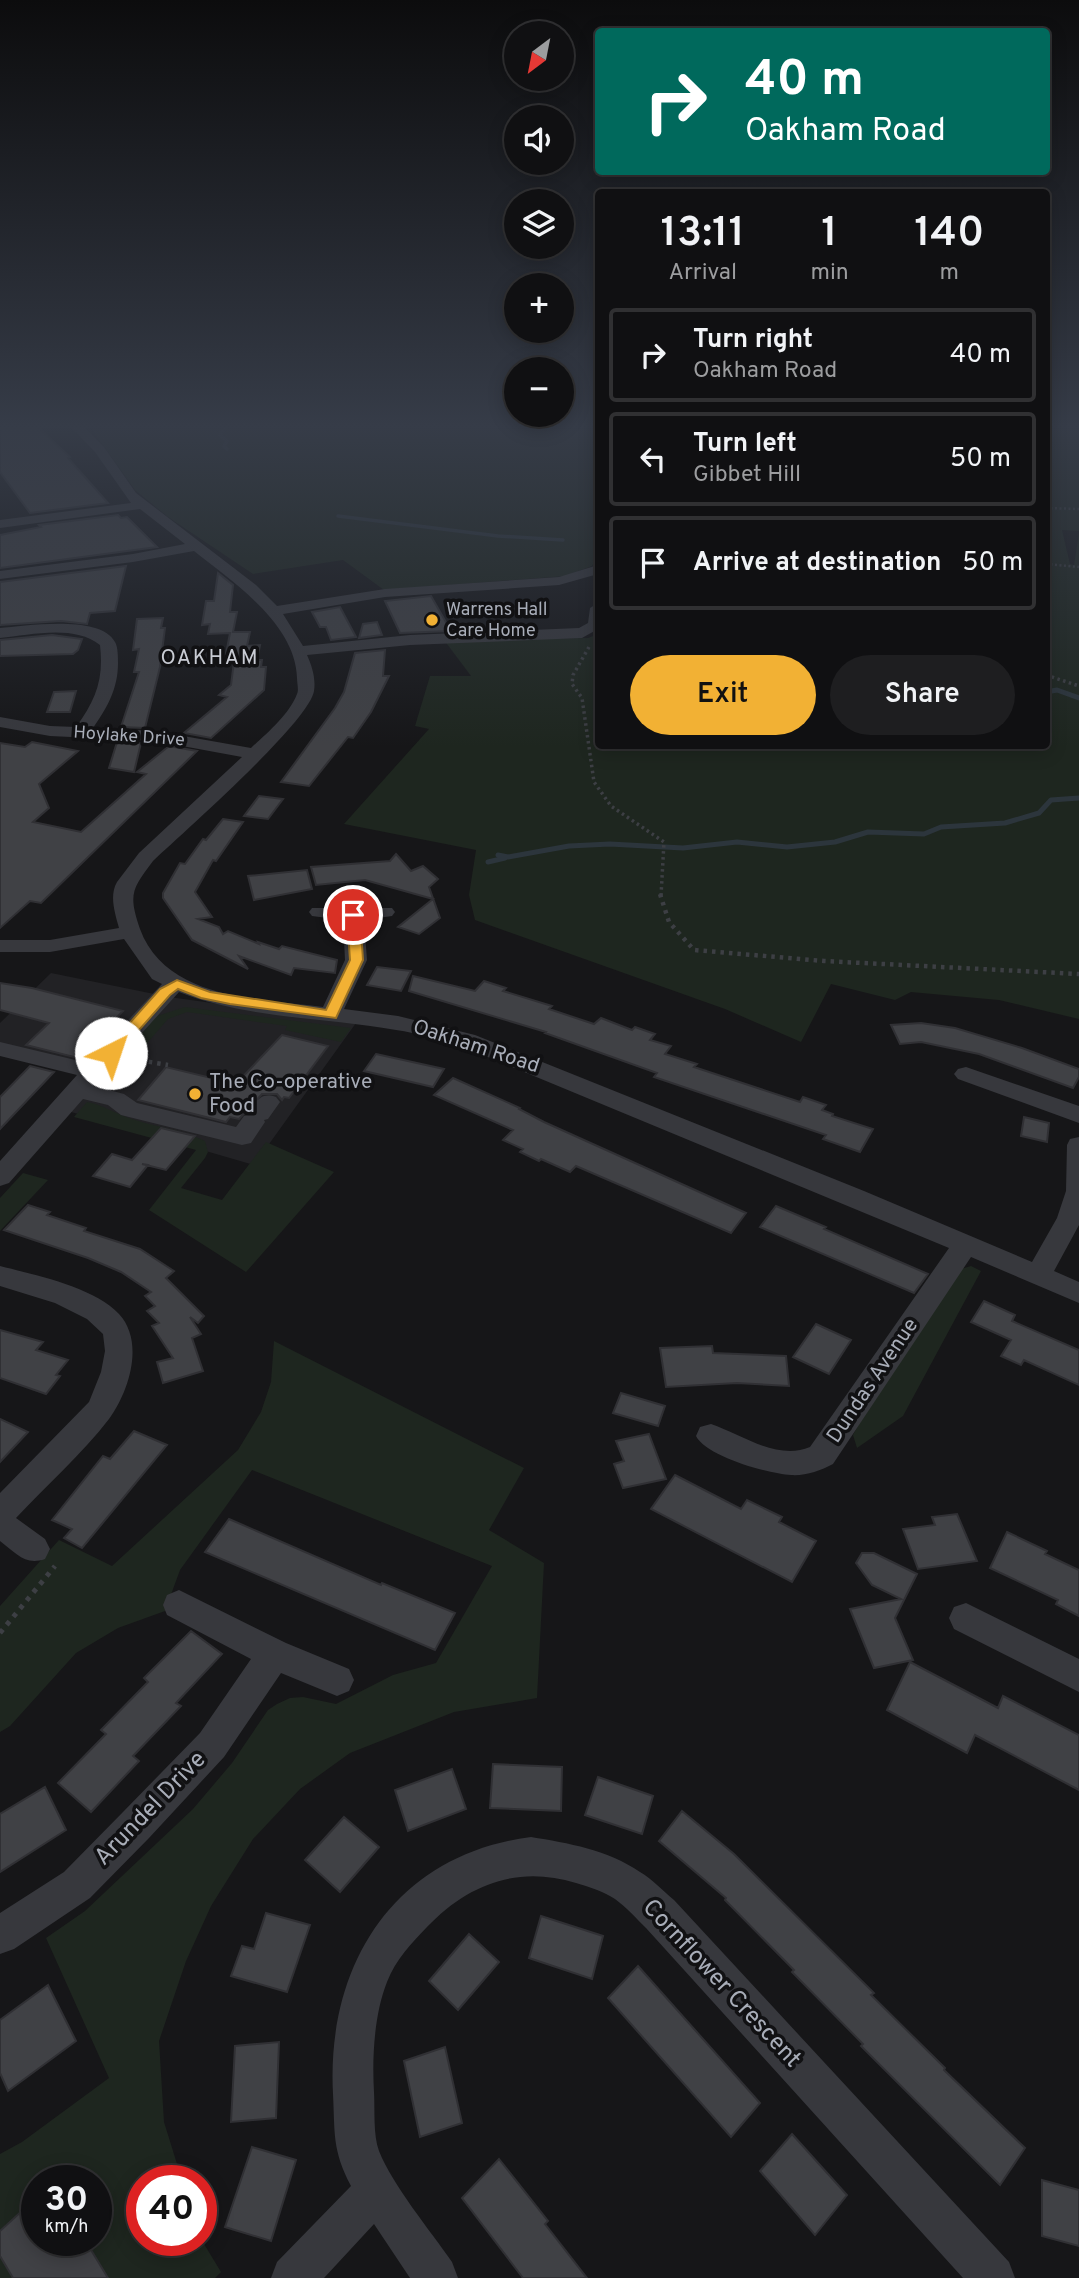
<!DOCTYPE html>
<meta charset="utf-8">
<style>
body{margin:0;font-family:Overpass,sans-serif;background:#1e1e20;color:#f1f3f6;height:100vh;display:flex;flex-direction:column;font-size:26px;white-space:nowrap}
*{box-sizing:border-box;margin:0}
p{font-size:23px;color:#9c9d9f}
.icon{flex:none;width:38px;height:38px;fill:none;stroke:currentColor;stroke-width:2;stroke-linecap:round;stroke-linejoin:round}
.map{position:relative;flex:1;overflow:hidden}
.drawer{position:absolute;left:595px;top:189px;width:455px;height:560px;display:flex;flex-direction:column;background:#101012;border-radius:7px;box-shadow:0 4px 18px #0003,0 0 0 2px #303032}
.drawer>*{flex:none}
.top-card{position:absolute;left:595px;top:28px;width:455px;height:147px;border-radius:7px;box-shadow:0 4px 18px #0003,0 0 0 2px #303032;background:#00695c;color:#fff;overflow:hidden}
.needle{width:46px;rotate:212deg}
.buttons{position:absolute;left:504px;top:21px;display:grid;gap:14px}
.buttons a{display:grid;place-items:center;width:70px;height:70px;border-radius:50%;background:#101012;box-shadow:0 4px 18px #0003,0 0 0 2px #303032;font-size:35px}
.speed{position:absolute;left:21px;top:2165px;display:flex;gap:14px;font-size:35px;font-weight:700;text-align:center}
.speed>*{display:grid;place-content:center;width:91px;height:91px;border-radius:50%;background:#101012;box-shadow:0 4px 18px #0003,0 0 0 2px #303032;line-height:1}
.speed small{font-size:18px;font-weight:400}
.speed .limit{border:10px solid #d22;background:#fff;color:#111}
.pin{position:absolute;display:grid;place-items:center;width:60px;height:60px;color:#fff;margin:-30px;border:4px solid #fff;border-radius:50%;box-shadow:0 2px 7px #0007}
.me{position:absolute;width:77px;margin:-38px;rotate:41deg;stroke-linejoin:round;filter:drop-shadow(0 0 5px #0008)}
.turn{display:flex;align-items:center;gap:24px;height:147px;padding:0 35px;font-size:32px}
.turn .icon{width:91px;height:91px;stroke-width:2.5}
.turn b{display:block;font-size:49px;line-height:60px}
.eta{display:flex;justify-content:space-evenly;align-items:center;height:119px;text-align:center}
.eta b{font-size:42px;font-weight:600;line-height:49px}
.primary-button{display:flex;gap:14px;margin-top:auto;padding:14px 35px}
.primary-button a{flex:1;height:80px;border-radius:42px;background:#f2b134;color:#111;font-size:28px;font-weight:600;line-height:80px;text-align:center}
.primary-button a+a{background:#1e1e20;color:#f1f3f6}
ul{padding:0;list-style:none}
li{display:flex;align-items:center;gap:21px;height:94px;margin:0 14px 10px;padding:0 21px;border:4px solid #303032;border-radius:7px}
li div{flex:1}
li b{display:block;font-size:26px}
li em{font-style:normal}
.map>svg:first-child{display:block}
.built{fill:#222225}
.green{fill:#1e261f;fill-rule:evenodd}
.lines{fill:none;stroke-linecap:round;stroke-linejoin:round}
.stream-far1{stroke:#2c353c;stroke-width:3.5}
.stream{stroke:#2c353c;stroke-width:5}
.building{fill:#404145;stroke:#303034;stroke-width:2}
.path-far3{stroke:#3d3f44;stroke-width:2.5;stroke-dasharray:2 2.5;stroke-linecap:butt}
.path-far2{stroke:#3d3f44;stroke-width:3.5;stroke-dasharray:2.5 3.5;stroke-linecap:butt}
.path-far1{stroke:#3d3f44;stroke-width:4.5;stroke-dasharray:3.5 5;stroke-linecap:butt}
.path{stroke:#3d3f44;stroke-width:5;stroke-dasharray:4.5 6;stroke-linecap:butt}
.minor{fill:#37383d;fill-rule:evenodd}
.route{fill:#f2b134;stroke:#9d7322;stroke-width:2}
.poi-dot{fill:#f2b134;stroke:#111113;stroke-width:2.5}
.labels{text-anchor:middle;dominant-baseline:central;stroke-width:7;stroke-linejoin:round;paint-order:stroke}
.far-poi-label{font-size:18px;fill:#a8adb8;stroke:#111113;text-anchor:start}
.far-street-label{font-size:18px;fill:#a8adb8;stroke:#111113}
.far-quarter-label{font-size:21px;letter-spacing:2px;fill:#c9ccd4;stroke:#111113}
.street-label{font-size:21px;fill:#a8adb8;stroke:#111113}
.poi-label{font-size:21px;fill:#a8adb8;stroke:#111113;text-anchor:start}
.near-street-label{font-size:24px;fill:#a8adb8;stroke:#111113}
</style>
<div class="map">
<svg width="1079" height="2278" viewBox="0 0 1079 2278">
<rect width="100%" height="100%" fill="#161618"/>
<!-- built -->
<path class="built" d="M51,973L169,997L356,1023L254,1165L54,1107L84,1073L0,1053V1023Z"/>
<!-- green -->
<path class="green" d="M91,428H598V557L592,566L566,576L384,590L343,560L253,574L168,517L135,490Z
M1047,428H1079V531L1062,530L1070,564L1074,565L1079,533V1019L999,1000L911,992L895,1000L831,984L801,1042L725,1009L475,920L469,895L476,850L344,824L429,729L415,726L430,676H471L444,640L588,638L598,634V746H1046Z
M185,1007L351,1028L341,1042L285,1030L287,1026L187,1012L168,1019L136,1056L119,1052L154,1017Z
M114,1057L131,1061L114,1080L128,1084C119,1091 101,1091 95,1080Z
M87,1102C103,1105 114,1113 129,1118C154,1127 181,1129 205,1141L208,1152L205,1158L181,1188L222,1200L266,1142L334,1172L246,1272L149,1210L196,1150L74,1117Z
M23,1173L48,1180L0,1231V1198Z
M971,1266L981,1271L903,1416L857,1448L853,1435L859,1424L961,1269Z
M274,1341L524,1468L489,1530L544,1563L537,1698L454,1712L350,1753L300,1789L253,1839L211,1906L186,1961L159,2041L164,2122L182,2180H142V2240L201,2239L221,2272L215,2278H0V2154L22,2142L109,2078L46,1938L85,1911L193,1809L232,1763L268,1710L277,1704L290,1698L303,1697L336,1704L393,1675L436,1663L492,1566L252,1470L180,1570L165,1611L118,1628L76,1653L10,1726L0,1732V1606L59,1540L112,1566L238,1450L261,1412L271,1382ZM37,2180H96V2240H37Z"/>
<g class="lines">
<!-- stream-far1 -->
<path class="stream-far1" d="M225,428L220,435L227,441L224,446L227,449
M338,516L498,536L563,540"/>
<!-- stream -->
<path class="stream" d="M1046,692L1057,690L1079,698
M498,855L508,857L569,846L610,844L683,848L737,842L787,847L835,842L868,832L924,834L941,827L1005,823L1039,813L1051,800L1079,798
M488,862L505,858"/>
</g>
<!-- building -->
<path class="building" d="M0,428H39L70,457L68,458L108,503L30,513L0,472Z
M118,515L121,518L127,517L157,547L0,568V535L41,527L39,525Z
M126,566L115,611L90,613L87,624L61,621L0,625V582Z
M218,573L233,585L230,612H237L233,632H250L247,646L260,645L257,660H262L261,667H266L264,690L211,738L184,733L227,697L219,695L231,685L235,654H226L230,633L208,634L210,624L202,625L206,601H214Z
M431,596L451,631L400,633L385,601Z
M340,607L356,637L331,640L326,627H320L312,612Z
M163,618L161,628H165L160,667L145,728L121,727L139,672H134L139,649L133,650L137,619Z
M377,622L382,635L359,638L363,624Z
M52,635L82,639L78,650L73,654L0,656V640Z
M385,650L383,676H389L371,712L353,738L348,737L309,786L281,782L335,708L344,692L355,653Z
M76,691L70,712H47L54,692Z
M32,742L78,751L39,784L49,808L33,822L81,832L146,774L137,772L169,746L197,751L41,903L30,901L0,928V743L25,747Z
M117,742L141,743L134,772L109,768Z
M259,796L283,799L268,819L244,816Z
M223,819L243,822L216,861L213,860L195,892L212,917L198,919L219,927L223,934L228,931L259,944L258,942L279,949L282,946L337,960L335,973L294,968L291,975L239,956L248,969L192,940L163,898V893L180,863L185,864L203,839L206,840Z
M396,854L411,871L423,866L438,879L429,887L440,918L419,934L398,927L433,899L365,880L316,885L311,867L390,861Z
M307,870L312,889L254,900L248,876Z
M377,967L411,971L401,991L367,985Z
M413,976L475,991L484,981L506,988L503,991L552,1006L549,1009L594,1024L601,1018L632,1030L635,1027L655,1034L650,1040L671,1046L665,1054L697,1064L694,1067L800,1102L803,1097L826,1105L822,1110L833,1114L832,1116L873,1129L860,1152L823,1139L826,1135L654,1077L657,1073L545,1033L546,1032L409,991Z
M0,983L32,988L123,1011L78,1058L26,1045L49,1023L0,1010Z
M921,1023L955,1028L1022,1048L1079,1069V1077L1073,1088L979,1054L921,1042L900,1044L891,1025Z
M282,1035L328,1046L289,1098L284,1097L282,1100L277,1094H262L239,1119L230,1117L226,1122L138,1100L166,1067L236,1084Z
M376,1054L444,1069L433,1087L364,1071Z
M30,1066L54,1072L0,1129V1097Z
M453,1078L520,1108L519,1109L544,1122L746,1213L731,1233L576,1166L570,1172L541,1159L539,1161L520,1152L523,1149L503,1140L513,1130L434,1095Z
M1024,1117L1049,1123L1047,1142L1021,1136Z
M161,1128L195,1136L166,1170L142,1164L148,1165L130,1187L93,1176L112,1154L132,1160Z
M28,1205L50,1212L47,1215L86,1228L84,1231L140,1249L174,1271L166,1278L204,1316L198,1323L190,1317L201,1334L192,1338L203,1371L163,1383L157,1362L173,1358L152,1326L159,1323L147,1311L155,1306L145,1296L151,1292L121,1272L88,1258L4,1230Z
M776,1206L826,1227L824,1229L928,1274L914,1293L760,1227Z
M984,1301L1015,1315L1012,1321L1079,1350V1385L1024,1360L1021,1365L1001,1356L1011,1340L971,1322Z
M816,1324L851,1340L829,1374L793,1357Z
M0,1330L43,1342L36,1350L68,1360L56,1375L60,1376L46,1394L0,1378Z
M712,1346L713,1353L786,1356L789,1386L737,1383L666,1387L660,1348Z
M621,1393L665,1406L658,1426L613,1413Z
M0,1419L28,1432L0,1462Z
M134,1431L167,1445L82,1548L64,1538L72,1529L52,1520L103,1456L110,1459Z
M649,1434L666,1479L623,1488L614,1464L624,1461L616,1441Z
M675,1475L741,1509L747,1500L782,1517L779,1522L816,1541L792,1582L651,1509Z
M957,1514L977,1561L918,1569L903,1529L935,1525L932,1517Z
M229,1519L381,1585L382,1583L455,1613L435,1650L205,1552Z
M1007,1532L1047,1551L1045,1554L1079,1570V1616L1056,1604L1058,1600L990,1568Z
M862,1553H874L917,1574L895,1618L913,1660L874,1668L850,1609L901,1599L872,1585L856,1563Z
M191,1631L222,1654L176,1703L181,1706L133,1756L139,1761L91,1812L58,1783L106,1734L101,1730L148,1682L144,1678Z
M910,1662L998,1708L1003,1696L1079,1735V1790L975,1735L967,1753L887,1710Z
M493,1764L562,1767L561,1811L490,1808Z
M452,1769L466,1809L408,1831L395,1790Z
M598,1777L653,1796L642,1834L585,1815Z
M45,1787L66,1830L0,1872V1814Z
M682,1811L734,1854L874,1993L871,1995L945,2068L944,2070L1025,2148L1000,2185L861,2046L863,2044L792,1972L794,1970L725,1900L726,1898L659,1841Z
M344,1817L379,1847L340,1892L305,1860Z
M266,1913L310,1925L287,1992L231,1976L242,1946L254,1949Z
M541,1916L603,1936L592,1979L529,1958Z
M469,1934L499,1962L458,2010L429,1981Z
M638,1966L760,2103L731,2137L608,1998Z
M48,1985L76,2041L8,2091L0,2073V2020Z
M279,2042L276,2118L231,2122L235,2046Z
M445,2047L462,2123L420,2137L404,2061Z
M792,2134L847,2195L815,2235L760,2171Z
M252,2147L296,2160L271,2241L225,2227Z
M499,2159L548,2221L545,2224L587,2278H523L462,2198Z
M1042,2180L1079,2190V2246L1042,2236Z
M37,2197V2240H85L108,2278H13L0,2256V2231Z"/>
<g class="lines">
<!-- path-far3 -->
<path class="path-far3" d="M1046,430L1052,428
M1046,508L1079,509
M1046,564L1079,567"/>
<!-- path-far2 -->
<path class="path-far2" d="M589,647L573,675L572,684L582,698L594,782L611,806L664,842L661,896
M1046,675L1079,686"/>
<!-- path-far1 -->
<path class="path-far1" d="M660,894L669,922L694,950L824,961L1079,974
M132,1059L168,1065"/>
<!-- path -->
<path class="path" d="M0,1633L55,1566"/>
<!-- minor -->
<path class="minor" d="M72,428H85L104,447L136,493L256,585L277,606L385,589L559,577L598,565V574L559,585L385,597L283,614L303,646L410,635L579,628L588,623L590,608L598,603V629L582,638L410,645L307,655C312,666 316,679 314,691C309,722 183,833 153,861C132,889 128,894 140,929C166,1000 260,999 323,1007L345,960L343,920L312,916L309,912L312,908H392L395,912L392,916L364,920L367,960L344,1009L398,1016L475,1035L864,1191L1032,1262L1057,1218L1066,1191L1067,1145L1070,1139L1079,1137V1225L1054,1271L1079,1282V1303L971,1257L833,1464C820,1471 805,1476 791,1475C768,1474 706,1456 696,1436L700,1427L711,1424C741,1434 777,1461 810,1447L949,1248L459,1045C439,1040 418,1033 396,1030C324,1017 248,1019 179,992L94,1086L124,1094L137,1103L236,1127L244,1116L249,1115L248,1113C256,1101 261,1092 276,1097L280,1102L268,1119L264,1120L265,1122L251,1143L242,1145L129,1117L121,1115L108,1105L83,1099L9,1183L0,1186V1161L77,1075L0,1056V1042L88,1063L162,984L152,979L124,939L50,952H0V940H50L119,928C115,913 109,896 117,882L139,853L242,757L155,741L50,736L0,727V717L50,726L76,727C96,700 104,679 100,645C74,624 30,635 0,638V628C25,626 100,614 115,642C118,647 118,657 118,663C118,689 107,708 93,728L155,731L251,748C267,733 289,715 297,694C299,690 297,683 297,678C296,624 232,581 194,551L133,562L0,579V571L133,554L185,544L140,509L0,528V520L131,503L95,452Z
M966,1067L1079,1106V1123L958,1079L954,1074L958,1069Z
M0,1266C35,1275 94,1287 119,1314C145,1342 129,1392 109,1419C83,1453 46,1486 16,1518L45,1539L50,1549L45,1559C25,1566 16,1553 0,1541V1493L89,1402L101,1372L105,1351L103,1334L87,1319L55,1303L0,1286Z
M179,1590L286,1643L349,1669L354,1680L349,1691L337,1696L281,1673L224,1757L149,1838L90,1898L14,1949L0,1954V1913L64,1872L123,1812L200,1733L251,1659L167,1615L163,1605L167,1595Z
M966,1603L1079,1659V1692L954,1629L949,1618L954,1607Z
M531,1837C568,1843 608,1850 640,1872C652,1879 663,1891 674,1900L1009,2262L1015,2278H963L646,1928C636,1918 626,1907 615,1899C603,1891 589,1887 576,1883C518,1865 468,1884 427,1927C411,1944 396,1959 387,1982C374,2015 372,2058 374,2092C375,2110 373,2135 379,2151C393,2186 430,2230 452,2262L458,2278H410L374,2224L324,2278H271L277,2262L351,2186C332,2150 335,2133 333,2094C326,1963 396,1854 531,1837Z"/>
</g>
<!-- sky -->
<linearGradient id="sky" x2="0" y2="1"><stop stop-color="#0c0c0d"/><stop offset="0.57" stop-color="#363c48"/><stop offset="1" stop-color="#363c48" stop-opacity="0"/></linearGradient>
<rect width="1079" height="747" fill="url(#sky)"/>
<!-- route -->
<path class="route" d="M353,911L360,915L363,960L336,1018L230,1004L201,998L178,989L170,995L116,1056H106L103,1053L160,989L177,980L210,992L326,1010L350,960L347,915Z"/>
<!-- markers -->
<g class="poi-dot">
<circle cx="432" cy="620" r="7"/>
<circle cx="195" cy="1094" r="7"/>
</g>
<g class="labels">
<!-- far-poi labels -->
<g class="far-poi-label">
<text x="446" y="610">Warrens Hall<tspan x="446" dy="21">Care Home</tspan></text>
</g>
<!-- far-street labels -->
<g class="far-street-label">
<text transform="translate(129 737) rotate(4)">Hoylake Drive</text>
</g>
<!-- far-quarter labels -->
<g class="far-quarter-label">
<text x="210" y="658">OAKHAM</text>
</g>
<!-- street labels -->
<g class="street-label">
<text transform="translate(476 1047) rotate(18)">Oakham Road</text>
<text transform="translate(873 1381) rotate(-56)">Dundas Avenue</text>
</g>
<!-- poi labels -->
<g class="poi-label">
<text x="209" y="1082">The Co-operative<tspan x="209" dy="24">Food</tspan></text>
</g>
<!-- near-street labels -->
<g class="near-street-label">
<text transform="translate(151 1809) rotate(-46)">Arundel Drive</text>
<text transform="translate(721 1984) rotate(47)">Cornflower Crescent</text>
</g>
</g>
</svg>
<div class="buttons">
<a><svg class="needle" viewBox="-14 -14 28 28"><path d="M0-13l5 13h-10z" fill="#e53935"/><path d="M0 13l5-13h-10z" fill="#9c9d9f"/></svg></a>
<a><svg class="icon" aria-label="sound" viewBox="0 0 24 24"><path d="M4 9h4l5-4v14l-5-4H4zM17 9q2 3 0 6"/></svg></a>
<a><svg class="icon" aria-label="layers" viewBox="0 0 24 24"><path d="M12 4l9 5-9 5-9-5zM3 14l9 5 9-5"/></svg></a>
<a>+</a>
<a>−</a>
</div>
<div class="speed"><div>30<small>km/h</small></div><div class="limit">40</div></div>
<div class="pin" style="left:353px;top:915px;background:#d93025"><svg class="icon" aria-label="arrive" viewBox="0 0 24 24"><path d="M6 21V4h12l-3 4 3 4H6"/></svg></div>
<svg class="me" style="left:111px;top:1053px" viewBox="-20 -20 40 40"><circle r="19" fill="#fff"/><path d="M0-13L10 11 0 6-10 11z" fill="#f2b134"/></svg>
<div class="top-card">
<div class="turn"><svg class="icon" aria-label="right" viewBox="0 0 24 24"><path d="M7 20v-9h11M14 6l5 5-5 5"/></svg><div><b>40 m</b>Oakham Road</div></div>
</div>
<section class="drawer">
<div class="eta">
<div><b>13:11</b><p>Arrival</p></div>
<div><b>1</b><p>min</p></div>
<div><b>140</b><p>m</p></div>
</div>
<ul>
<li><svg class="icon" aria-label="right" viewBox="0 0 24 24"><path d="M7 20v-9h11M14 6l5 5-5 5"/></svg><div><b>Turn right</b><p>Oakham Road</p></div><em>40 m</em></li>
<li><svg class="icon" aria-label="left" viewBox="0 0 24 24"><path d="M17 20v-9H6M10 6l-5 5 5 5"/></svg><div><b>Turn left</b><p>Gibbet Hill</p></div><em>50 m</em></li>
<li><svg class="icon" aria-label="arrive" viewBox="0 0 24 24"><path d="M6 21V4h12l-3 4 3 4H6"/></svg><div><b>Arrive at destination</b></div><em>50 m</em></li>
</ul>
<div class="primary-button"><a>Exit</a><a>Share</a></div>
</section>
</div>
